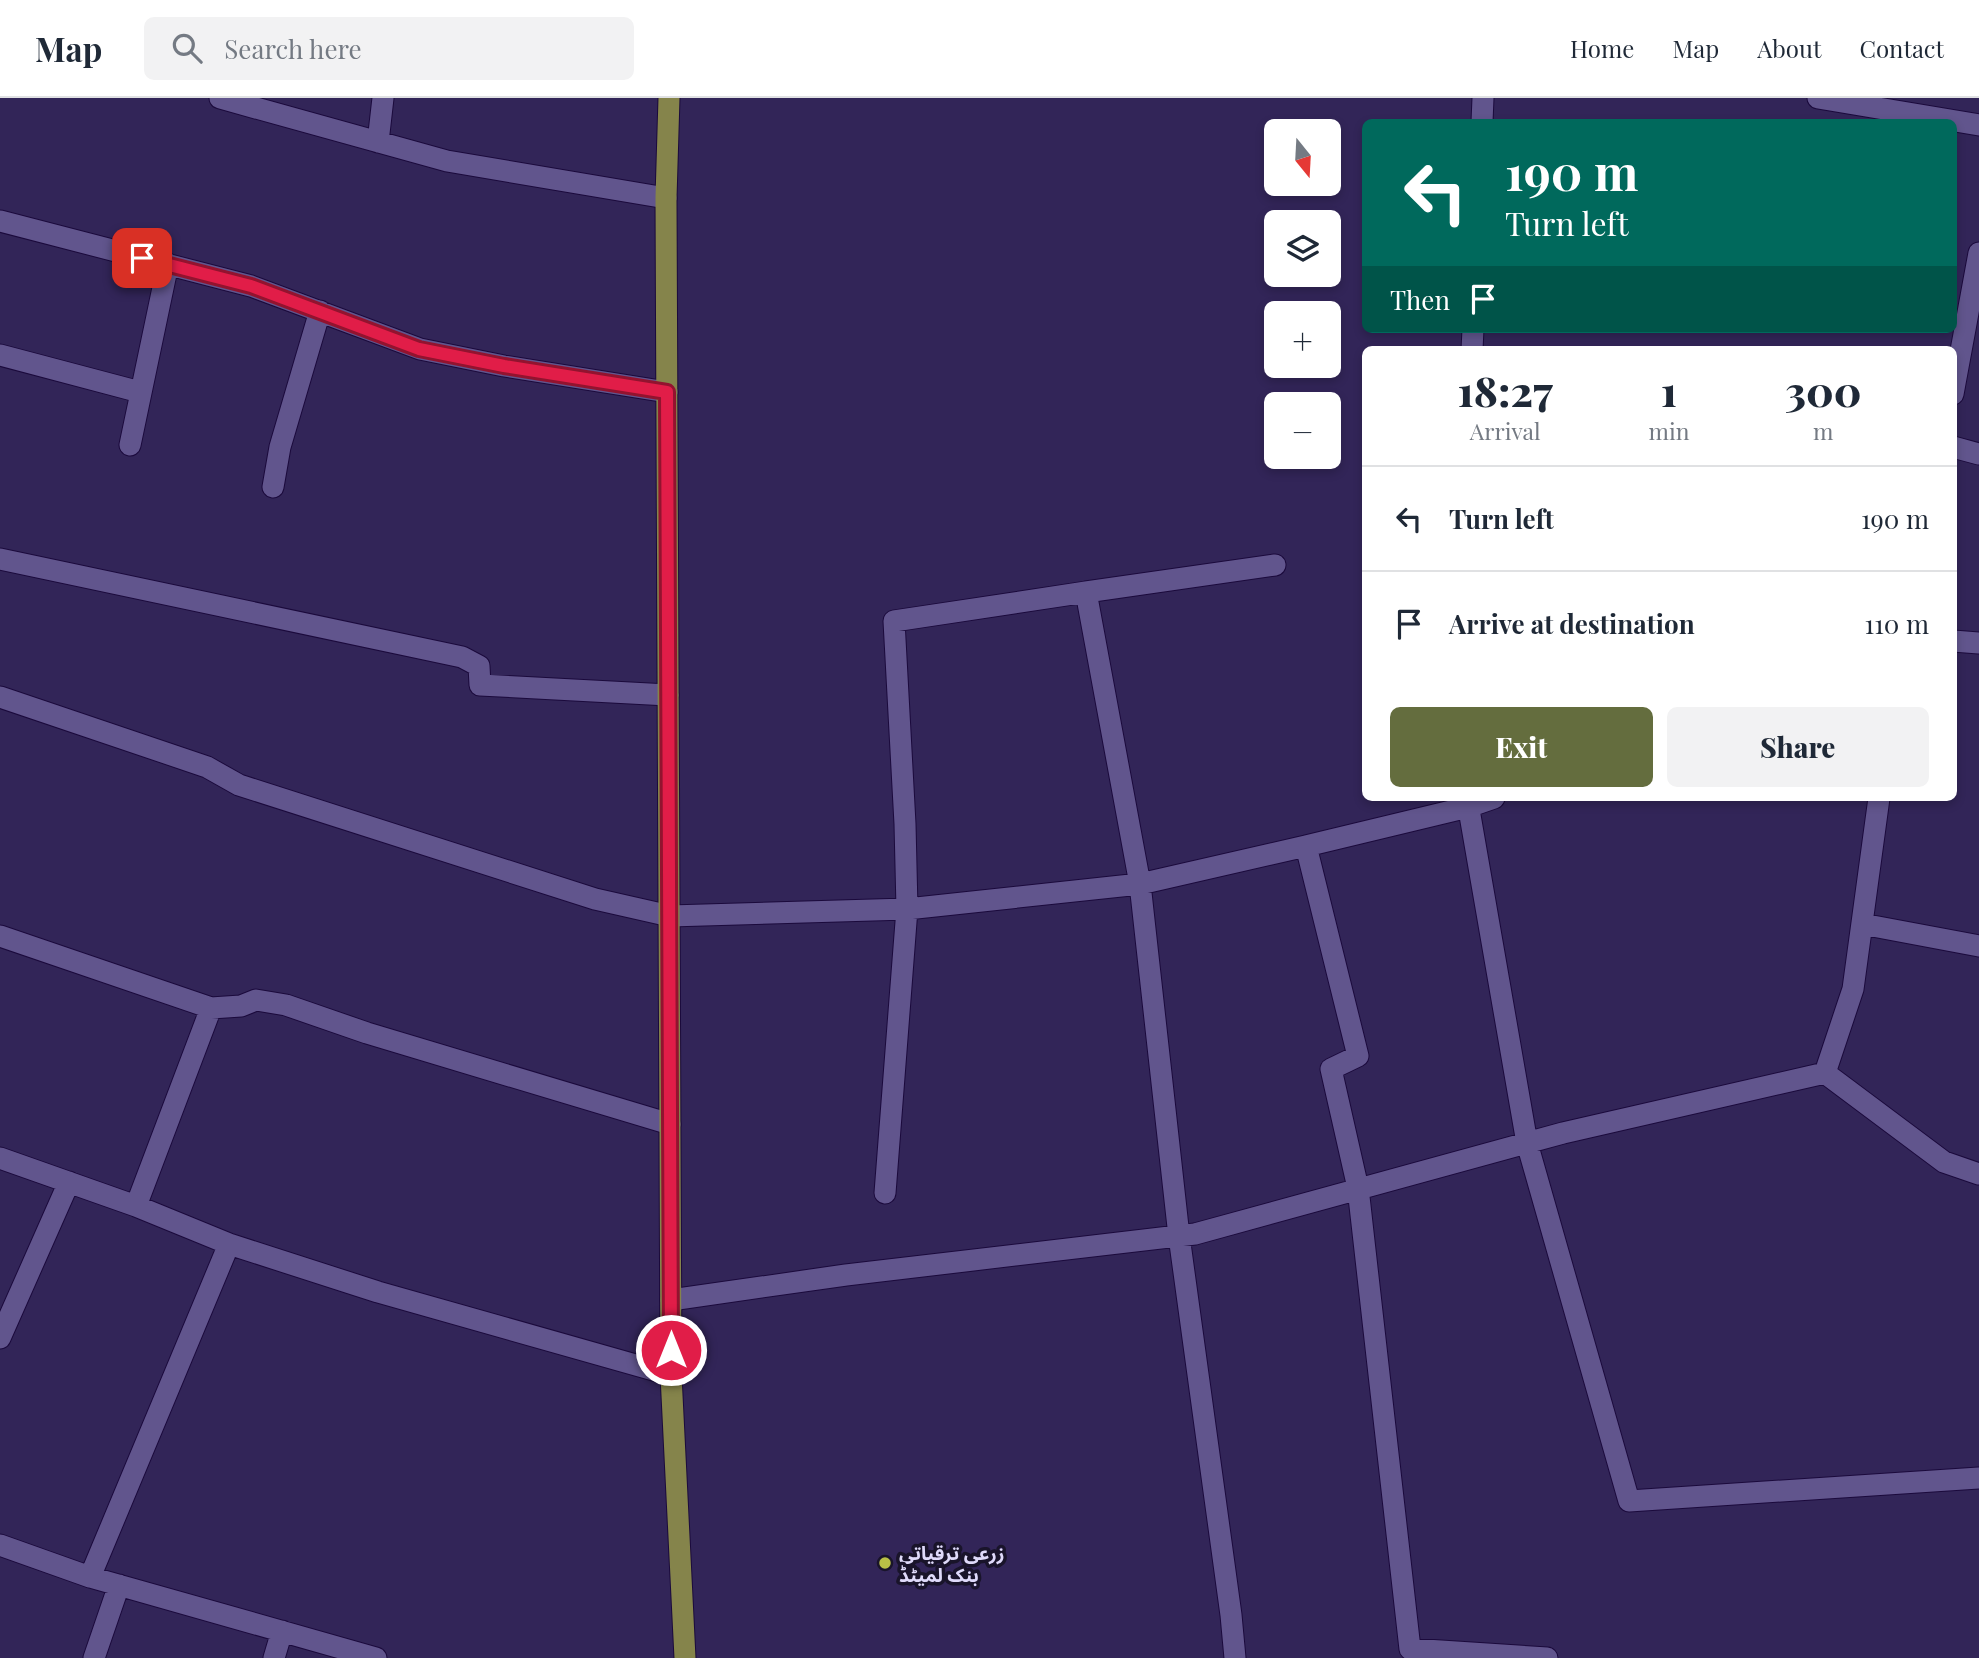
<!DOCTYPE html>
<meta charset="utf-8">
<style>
body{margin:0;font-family:"Playfair Display","Noto Sans Arabic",serif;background:#f2f2f3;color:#1f2937;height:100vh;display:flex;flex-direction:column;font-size:26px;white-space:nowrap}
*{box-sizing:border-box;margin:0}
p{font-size:23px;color:#747a83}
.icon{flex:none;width:38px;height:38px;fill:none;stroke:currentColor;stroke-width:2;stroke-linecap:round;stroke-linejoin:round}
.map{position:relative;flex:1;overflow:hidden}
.side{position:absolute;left:1362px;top:248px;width:595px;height:455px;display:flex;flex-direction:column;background:#fff;border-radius:10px;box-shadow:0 4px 10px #0003}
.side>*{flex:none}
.hud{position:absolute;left:1362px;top:21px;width:595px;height:214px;border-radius:10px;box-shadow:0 4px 10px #0003;background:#00695c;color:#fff;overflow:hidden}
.needle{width:46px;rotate:162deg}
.controls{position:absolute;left:1264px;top:21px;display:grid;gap:14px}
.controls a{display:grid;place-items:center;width:77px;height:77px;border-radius:10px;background:#fff;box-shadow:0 4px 10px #0003;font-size:35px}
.pin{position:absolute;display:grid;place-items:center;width:60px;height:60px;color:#fff;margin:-30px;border-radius:14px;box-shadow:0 4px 10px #0006}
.me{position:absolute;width:77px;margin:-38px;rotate:0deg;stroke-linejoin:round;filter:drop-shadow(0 0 5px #0008)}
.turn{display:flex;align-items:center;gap:24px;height:147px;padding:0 28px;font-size:32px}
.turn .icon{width:91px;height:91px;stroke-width:2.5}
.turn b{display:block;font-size:49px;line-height:60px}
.then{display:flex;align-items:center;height:66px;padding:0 28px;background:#0003;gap:14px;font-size:26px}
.eta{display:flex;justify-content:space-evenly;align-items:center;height:119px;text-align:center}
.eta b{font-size:42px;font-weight:800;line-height:49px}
.button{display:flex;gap:14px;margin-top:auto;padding:14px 28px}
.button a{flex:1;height:80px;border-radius:10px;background:#646d3e;color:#fff;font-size:28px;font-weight:800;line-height:80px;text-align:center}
.button a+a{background:#f2f2f3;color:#1f2937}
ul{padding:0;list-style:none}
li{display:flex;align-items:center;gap:21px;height:105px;padding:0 28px;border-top:2px solid #e0e1e3}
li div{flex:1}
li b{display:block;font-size:26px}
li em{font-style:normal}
header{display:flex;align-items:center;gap:42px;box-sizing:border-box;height:98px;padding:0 35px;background:#fff;border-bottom:2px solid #e0e1e3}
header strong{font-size:33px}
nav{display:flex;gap:38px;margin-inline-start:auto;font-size:24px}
.search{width:490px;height:63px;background:#f2f2f3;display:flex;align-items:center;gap:18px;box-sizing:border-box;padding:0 24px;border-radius:10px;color:#747a83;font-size:26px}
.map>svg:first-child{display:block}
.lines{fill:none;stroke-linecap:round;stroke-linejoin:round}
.minor-casing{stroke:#1b0a3c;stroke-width:23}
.major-casing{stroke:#1b0a3c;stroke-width:23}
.minor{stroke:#61558d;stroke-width:21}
.major{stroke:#85844b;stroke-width:21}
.route-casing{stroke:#92132f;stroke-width:18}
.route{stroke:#e11d48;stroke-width:12}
.poi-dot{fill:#b9c046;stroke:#19142a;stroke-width:2.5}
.labels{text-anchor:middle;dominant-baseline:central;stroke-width:7;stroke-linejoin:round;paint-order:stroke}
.poi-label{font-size:19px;font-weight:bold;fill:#dfdafa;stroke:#19142a;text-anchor:start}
</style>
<header>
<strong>Map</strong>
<div class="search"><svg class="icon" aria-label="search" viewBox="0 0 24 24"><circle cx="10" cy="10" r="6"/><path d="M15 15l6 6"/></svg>Search here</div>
<nav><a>Home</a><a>Map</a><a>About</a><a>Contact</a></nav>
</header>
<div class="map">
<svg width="1979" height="1560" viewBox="0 0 1979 1560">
<rect width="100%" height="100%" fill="#322558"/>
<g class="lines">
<defs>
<path id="minor" d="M220,0L447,63L666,100
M1818,0L1979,27
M1482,24L1483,0
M378,44L383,0
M0,123L251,188L420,251L504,268L667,294
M1472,252L1473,231
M0,257L140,294
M1953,296L1979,155
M130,347L168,166
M1953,349L1979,356
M273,389L280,349L320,213
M0,461L462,559L479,568L480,587L668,597
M1953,543L1979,545
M0,599L207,669L239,687L595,801L670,818L907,811L1140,786L1306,748
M1467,700L1527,1045L1629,1403L1979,1380
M1494,700L1468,709L1306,748L1358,958L1331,971L1358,1090L1410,1551L1547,1560
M1862,826L1979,848
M0,838L211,910L241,908L256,902L286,907L367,935L670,1026
M1825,975L1944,1064L1979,1076
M0,1060L136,1108L229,1146L378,1194L671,1277
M885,1095L907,811L905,726L894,523L1086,494
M136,1108L211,910
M671,1202L846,1177L1195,1136L1563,1035L1825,975L1853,891L1879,700
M0,1240L69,1084
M0,1447L90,1479L376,1560
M90,1479L229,1146
M94,1560L119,1487
M274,1560L282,1533
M1235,1560L1231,1517L1179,1138L1140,786L1086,494L1275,467"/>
<path id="major" d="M669,0L666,100L671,1277L685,1560"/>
</defs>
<!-- minor casing -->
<use href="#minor" class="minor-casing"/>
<!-- major casing -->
<use href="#major" class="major-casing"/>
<!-- minor -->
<use href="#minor" class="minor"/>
<!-- major -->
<use href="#major" class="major"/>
</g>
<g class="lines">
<defs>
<path id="route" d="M142,160L251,188L419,251L504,268L667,294L671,1252"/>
</defs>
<!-- route casing -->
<use href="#route" class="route-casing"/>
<!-- route -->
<use href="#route" class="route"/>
</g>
<!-- markers -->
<circle class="poi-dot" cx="885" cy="1465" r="7"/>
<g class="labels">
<!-- poi labels -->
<g class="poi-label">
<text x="899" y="1454">زرعی ترقیاتی<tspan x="899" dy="22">بنک لمیٹڈ</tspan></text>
</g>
</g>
</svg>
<div class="controls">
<a><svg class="needle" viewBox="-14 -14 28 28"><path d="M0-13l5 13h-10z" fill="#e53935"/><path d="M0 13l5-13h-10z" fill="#747a83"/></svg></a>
<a><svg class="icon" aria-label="layers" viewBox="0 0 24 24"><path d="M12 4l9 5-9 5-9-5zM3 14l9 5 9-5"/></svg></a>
<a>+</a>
<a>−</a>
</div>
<div class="pin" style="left:142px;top:160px;background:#d93025"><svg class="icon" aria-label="arrive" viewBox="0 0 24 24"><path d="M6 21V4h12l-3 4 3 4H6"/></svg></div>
<svg class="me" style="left:671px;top:1252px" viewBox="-20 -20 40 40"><circle r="17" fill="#e11d48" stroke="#fff" stroke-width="3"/><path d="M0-11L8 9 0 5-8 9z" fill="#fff"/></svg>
<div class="hud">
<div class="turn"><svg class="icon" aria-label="left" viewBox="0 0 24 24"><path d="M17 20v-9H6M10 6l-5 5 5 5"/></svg><div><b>190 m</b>Turn left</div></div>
<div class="then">Then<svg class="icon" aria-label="arrive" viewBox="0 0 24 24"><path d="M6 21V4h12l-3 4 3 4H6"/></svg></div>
</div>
<section class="side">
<div class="eta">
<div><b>18:27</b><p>Arrival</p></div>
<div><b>1</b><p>min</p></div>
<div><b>300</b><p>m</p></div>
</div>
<ul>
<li><svg class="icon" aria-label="left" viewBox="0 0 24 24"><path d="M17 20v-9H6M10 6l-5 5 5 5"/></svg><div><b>Turn left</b></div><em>190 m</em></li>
<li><svg class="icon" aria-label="arrive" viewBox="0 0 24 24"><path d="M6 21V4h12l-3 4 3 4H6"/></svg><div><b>Arrive at destination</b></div><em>110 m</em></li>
</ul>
<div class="button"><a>Exit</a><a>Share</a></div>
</section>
</div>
